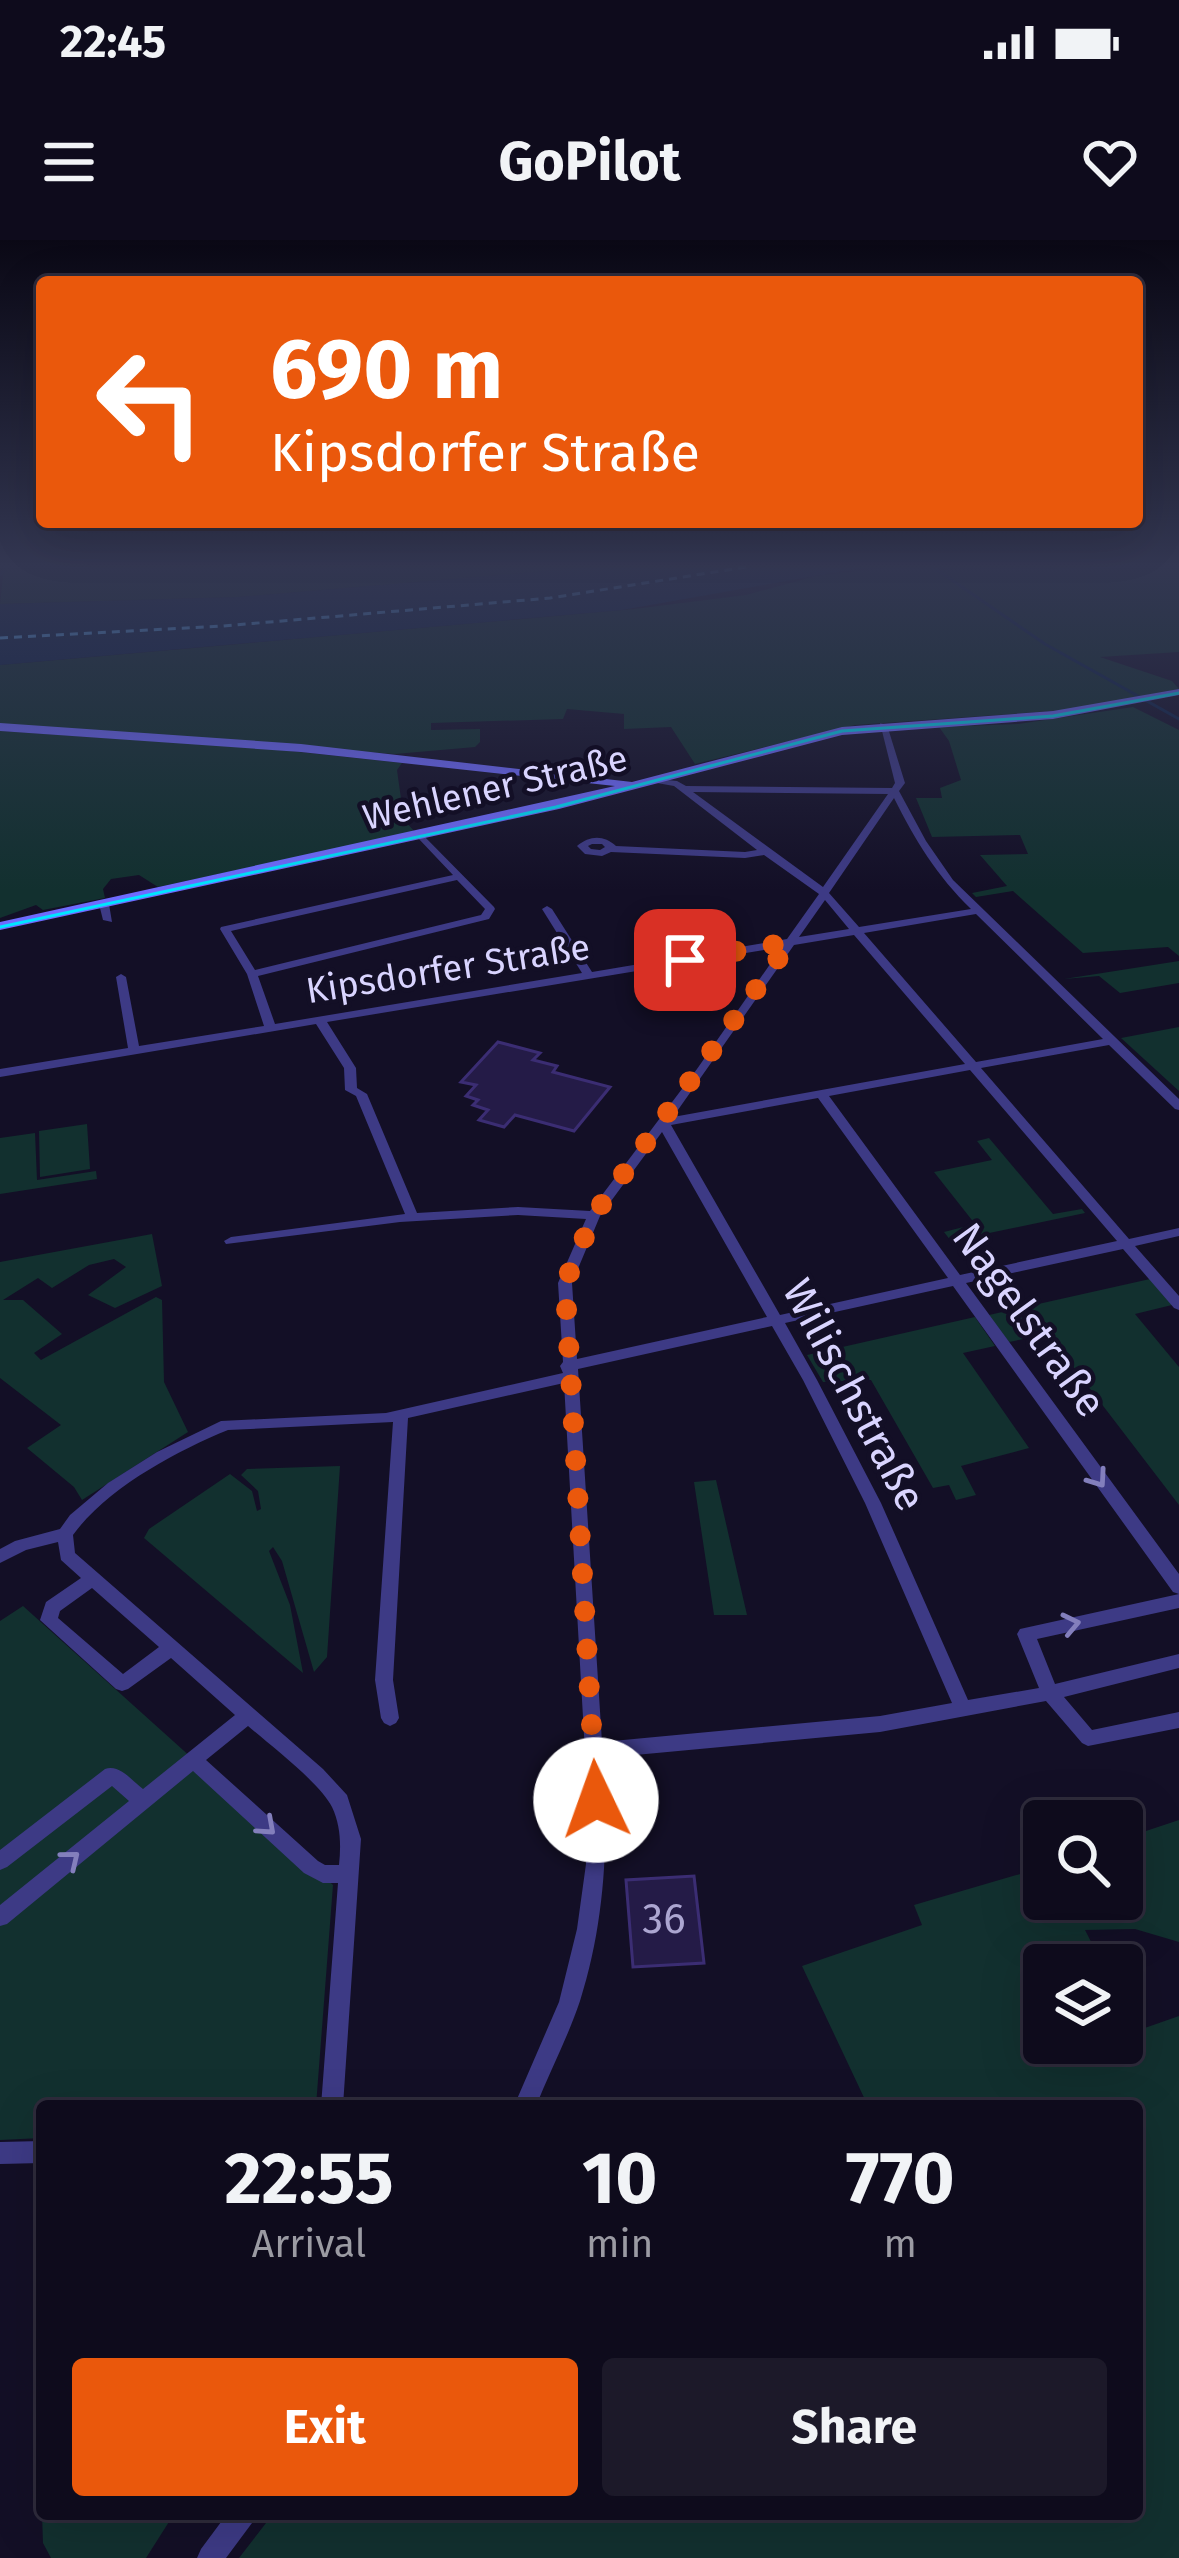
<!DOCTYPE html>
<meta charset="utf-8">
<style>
body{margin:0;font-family:"Fira Sans",sans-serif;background:#1c1929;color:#f1f3f6;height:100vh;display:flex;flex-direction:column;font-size:45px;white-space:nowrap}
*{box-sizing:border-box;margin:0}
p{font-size:39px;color:#9b9ba3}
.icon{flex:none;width:66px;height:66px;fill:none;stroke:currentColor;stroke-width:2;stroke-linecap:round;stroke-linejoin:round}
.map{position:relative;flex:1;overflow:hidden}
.details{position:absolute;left:36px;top:1860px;width:1107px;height:420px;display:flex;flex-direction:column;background:#0e0b1c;border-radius:12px;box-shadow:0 12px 48px #0002,0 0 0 3px #2e2b3b}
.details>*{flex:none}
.top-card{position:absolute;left:36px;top:36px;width:1107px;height:252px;border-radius:12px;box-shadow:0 12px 48px #0002,0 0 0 3px #2e2b3b;background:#ea580c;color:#fff;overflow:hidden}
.controls{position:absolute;left:1023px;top:1560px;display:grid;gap:24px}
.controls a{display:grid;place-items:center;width:120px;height:120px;border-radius:12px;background:#0e0b1c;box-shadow:0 12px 48px #0002,0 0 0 3px #2e2b3b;font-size:60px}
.pin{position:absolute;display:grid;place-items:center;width:102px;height:102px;color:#fff;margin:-51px;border-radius:24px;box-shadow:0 6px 18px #0006}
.me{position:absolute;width:132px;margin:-66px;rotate:357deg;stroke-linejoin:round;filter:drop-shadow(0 0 9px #0008)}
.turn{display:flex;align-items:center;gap:42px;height:252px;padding:0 36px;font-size:54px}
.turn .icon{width:156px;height:156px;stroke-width:2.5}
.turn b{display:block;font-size:84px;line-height:102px}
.eta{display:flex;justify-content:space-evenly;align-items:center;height:204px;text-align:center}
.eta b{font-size:72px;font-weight:700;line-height:84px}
.button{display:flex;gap:24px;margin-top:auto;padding:24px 36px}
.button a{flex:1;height:138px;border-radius:12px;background:#ea580c;color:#fff;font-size:48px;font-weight:700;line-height:138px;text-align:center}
.button a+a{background:#1c1929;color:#f1f3f6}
.status{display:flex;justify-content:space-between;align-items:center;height:84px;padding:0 60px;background:#0e0b1c;direction:ltr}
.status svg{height:33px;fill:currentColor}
header{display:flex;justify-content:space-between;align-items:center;height:156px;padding:0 36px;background:#0e0b1c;font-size:54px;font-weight:700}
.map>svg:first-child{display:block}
.green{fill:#12302f}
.water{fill:#0c2248}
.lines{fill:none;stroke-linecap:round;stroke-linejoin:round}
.stream{stroke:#0c2248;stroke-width:3}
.ferry{stroke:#62b6ff;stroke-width:3;stroke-dasharray:8 6;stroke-linecap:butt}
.building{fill:#241b47;stroke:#3b2d73;stroke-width:3}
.minor{fill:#3d3a85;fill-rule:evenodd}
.secondary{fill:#6f6bff;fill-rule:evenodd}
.tram{stroke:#00e5ff;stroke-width:3}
.oneway{stroke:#837fbc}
.route{stroke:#ea580c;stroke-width:21;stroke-dasharray:0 37.8}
.labels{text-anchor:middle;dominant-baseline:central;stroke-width:9;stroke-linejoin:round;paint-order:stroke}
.far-street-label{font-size:36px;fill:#d9d4ff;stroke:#130f26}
.street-label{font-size:42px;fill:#d9d4ff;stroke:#130f26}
.near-number-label{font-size:42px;fill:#aca6d1}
</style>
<div class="status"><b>22:45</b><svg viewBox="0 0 49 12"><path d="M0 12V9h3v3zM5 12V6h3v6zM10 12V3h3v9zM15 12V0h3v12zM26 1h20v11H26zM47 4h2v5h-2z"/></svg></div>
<header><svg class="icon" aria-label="menu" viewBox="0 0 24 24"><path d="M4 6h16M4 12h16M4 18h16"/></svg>GoPilot<svg class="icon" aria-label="heart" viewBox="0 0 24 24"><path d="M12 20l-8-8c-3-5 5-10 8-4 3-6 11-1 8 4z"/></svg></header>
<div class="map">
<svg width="1179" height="2318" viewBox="0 0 1179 2318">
<rect width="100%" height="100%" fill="#130f26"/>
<!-- green -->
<path class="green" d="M4,327H593L238,357L0,364Z
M893,327H943L935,328L938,330L1179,327V412L1100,417L1172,441L1179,449L1066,470L855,485L695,524L671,487L624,489V474L567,469L563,479L431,483V490L480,489V502L475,507L395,514L0,484V425L634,369L746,355L816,336Z
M1133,467L1179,490V716L1168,707L1083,713L1013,651L976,657L972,653L1007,646L980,615L1028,614L1020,595L932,597L916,558H942L940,548L961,540L949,501L939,487L1018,484Z
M0,491L271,509L402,523L397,530L404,580L415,592L158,647L139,635L111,639L103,649L105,658L43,670L36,665L0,678Z
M1179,721V743L1120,753L1099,736L1064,739Z
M1179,787V851L1121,798Z
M87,884L90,929L40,937L39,891Z
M35,893L37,940L96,931L97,939L0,954V898Z
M989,898L1053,974L1082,969L1085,973L951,1001L944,992L975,984L934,932L992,920L977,901Z
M152,994L162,1046L115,1068L88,1055L126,1027L114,1019L89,1025L52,1048L38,1038L3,1060H23L62,1094L34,1113L41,1120L156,1057L162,1060L164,1142L188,1192L82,1260L74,1247L27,1208L61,1185L0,1138V1022Z
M1150,1039L1172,1065L1135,1074L1179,1127V1265L1048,1094L1009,1102L989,1075Z
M975,1077L995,1106L963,1113L1029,1208L961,1226L976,1255L956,1260L949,1245L933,1248L871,1140L823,1142L807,1115Z
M340,1226L327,1417L314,1432L282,1321L273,1307L269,1311L290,1365L303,1433L144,1298L149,1289L230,1234L252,1251L257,1271L261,1269L258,1251L241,1235L247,1229Z
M716,1240L747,1375H714L694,1242Z
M23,1366L333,1645L316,1866H42V1898L0,1900V1381Z
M1179,1580V1702L1135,1689L1085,1690L1103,1725H1044V1803H1122V1760L1139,1790L1179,1776V2318H239L273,2274H1137V1866H868L802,1726L922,1685L914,1665L1044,1627V1659H1122V1599Z
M42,2274H174L146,2318H51L43,2303Z"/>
<!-- water -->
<path class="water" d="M593,327H866L622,370L0,425V364L238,357Z"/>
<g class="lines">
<!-- stream -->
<path class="stream" d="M933,327L1045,404L1179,479
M0,335L7,327"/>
<!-- ferry -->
<path class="ferry" d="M0,398L223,386L550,358L746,327"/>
</g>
<!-- building -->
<path class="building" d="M498,802L540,813L533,820L557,826L553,832L610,847L574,891L515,875L504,887L479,880L488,870L473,865L478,860L466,856L476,845L461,842Z
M694,1636L704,1723L633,1727L626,1640Z"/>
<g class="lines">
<!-- minor -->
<path class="minor" d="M880,483L887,485L905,543L899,551L926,601L953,640L1179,859V870L1175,869L1109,805L981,828L1129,999L1179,988V996L1135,1006L1179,1056V1070L1174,1068L1123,1009L966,1043L1179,1334V1354L1173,1352L953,1046L785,1083L817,1140L881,1263L968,1460L1039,1448L1017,1394L1020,1389L1179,1354V1368L1037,1399L1055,1444L1179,1414V1428L1064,1457L1092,1490L1179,1472V1488L1088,1506L1082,1503L1046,1461L880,1492L603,1518C609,1600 605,1683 580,1761C568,1797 550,1831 536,1866H514L559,1762L577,1689L586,1624V1530L564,1143L408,1178L393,1440L399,1478L396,1483L390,1486L384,1483L381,1478L375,1440L393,1182L228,1190C176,1211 106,1249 73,1295L75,1313L323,1529L347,1555L361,1599L343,1866H321L338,1643H323L304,1633L193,1531L7,1684L0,1686V1665L129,1561L112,1546L7,1627L0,1630V1610L105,1529C120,1524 132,1541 143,1549L235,1475L171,1418L128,1449L122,1451L116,1449L40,1380L46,1362L81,1338L61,1320L58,1302L26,1310L0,1323V1309L15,1301L60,1289L70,1275L108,1243L157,1212L221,1181L386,1173L563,1133L560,1126L563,1122L558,1043L586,979L518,975L400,982L226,1004L224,1001L231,997L405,974L356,856L345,850L344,828L316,784L0,837V829L128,808L116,737L121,734L126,737L139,806L264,786L247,734L220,689L221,687L453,635L418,598L416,596L421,593L494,667L495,669L489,679L258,736L275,784L582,733L542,669L547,666L552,669L592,732L787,699L819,654L764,615L745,618L611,612L602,616L585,614L577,606C590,595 604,595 616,606L745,612L757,610L674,546L657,543V539L677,541L686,546L892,548L895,543ZM693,552L888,554L823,647ZM894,558C915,600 937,636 971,669L859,687L829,653ZM592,604H602L605,607L600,610L591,609L588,606ZM457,640L485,669L481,675L255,730L231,691ZM825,660L849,689L799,697ZM976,674L1103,799L976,822L864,693ZM854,695L965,824L673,877L794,705ZM782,707L697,829L590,971L518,967L417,973L367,854L357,848L356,828L327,782ZM970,830L1117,1001L960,1035L829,856ZM818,858L948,1038L780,1075L671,885ZM662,892L767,1077L577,1119L572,1043L600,976ZM772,1086L803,1140L865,1263L952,1463L880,1476L602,1502L578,1129ZM92,1348L159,1407L123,1434L58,1378L60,1371ZM248,1486C270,1505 320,1543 332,1567C341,1586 341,1606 339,1625H325L318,1621L206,1520Z
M104,661L109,664L112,682L103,680L99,664Z
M42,1901V1923L0,1924V1902Z
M227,2274H256L252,2283L226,2318H197L201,2309Z"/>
<!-- secondary -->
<path class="secondary" d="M1179,449V455L1053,479L842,495L559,569L0,690V682L615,546L301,512L0,491V483L301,504L632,542L842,487L1053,471Z"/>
<!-- tram -->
<path class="tram" d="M0,687L556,567L842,491L1053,476L1179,453"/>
</g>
<!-- one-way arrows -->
<defs><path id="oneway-chevron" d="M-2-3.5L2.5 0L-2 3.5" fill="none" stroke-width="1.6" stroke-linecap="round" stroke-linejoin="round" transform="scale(3)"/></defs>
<g class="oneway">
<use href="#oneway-chevron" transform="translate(1098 1239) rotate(55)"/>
<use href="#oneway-chevron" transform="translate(1071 1384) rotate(-12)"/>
<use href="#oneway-chevron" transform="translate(267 1587) rotate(42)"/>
<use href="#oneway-chevron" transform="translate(71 1619) rotate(-39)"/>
</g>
<!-- sky -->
<linearGradient id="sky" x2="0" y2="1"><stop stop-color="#0a0815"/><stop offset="0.5" stop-color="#333752"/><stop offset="1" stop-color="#333752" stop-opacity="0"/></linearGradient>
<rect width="1179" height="651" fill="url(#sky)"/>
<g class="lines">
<!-- route -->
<path class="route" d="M596,1560L565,1043L594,975L790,702L685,720"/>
</g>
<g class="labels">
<!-- far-street labels -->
<g class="far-street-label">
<text transform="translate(495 548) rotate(-13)">Wehlener Straße</text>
<text transform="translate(448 729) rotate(-9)">Kipsdorfer Straße</text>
</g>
<!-- street labels -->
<g class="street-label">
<text transform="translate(1029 1080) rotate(54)">Nagelstraße</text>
<text transform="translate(854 1155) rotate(62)">Wilischstraße</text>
</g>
<!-- near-number labels -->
<g class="near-number-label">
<text x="664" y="1679">36</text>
</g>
</g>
</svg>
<div class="controls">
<a><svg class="icon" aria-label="search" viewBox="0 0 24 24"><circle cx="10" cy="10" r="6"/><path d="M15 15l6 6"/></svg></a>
<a><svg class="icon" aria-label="layers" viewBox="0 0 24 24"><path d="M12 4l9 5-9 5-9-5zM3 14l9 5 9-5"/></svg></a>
</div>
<div class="pin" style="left:685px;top:720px;background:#d93025"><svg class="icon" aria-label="arrive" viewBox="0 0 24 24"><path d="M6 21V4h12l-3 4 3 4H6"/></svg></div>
<svg class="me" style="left:596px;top:1560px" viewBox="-20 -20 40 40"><circle r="19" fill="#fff"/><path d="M0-13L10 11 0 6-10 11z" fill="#ea580c"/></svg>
<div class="top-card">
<div class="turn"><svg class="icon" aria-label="left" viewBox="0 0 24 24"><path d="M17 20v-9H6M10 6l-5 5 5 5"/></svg><div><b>690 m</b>Kipsdorfer Straße</div></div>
</div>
<section class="details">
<div class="eta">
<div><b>22:55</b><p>Arrival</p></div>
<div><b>10</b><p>min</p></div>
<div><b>770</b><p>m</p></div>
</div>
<div class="button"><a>Exit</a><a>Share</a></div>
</section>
</div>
